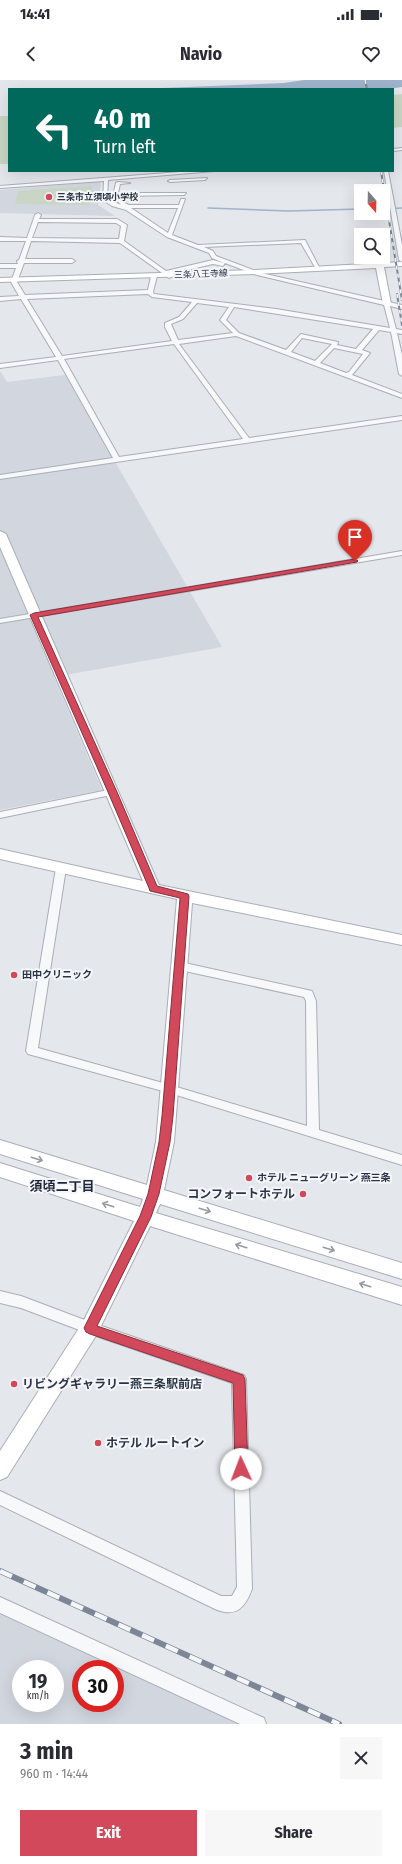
<!DOCTYPE html>
<meta charset="utf-8">
<style>
body{margin:0;font-family:"Fira Sans Condensed","Noto Sans JP",sans-serif;background:#f7f7f7;color:#2b2b33;height:100vh;display:flex;flex-direction:column;font-size:15px;white-space:nowrap}
*{box-sizing:border-box;margin:0}
p{font-size:13px;color:#7c7c81}
.icon{flex:none;width:22px;height:22px;fill:none;stroke:currentColor;stroke-width:2;stroke-linecap:round;stroke-linejoin:round}
.map{position:relative;height:1644px;overflow:hidden}
.drawer{display:flex;flex-direction:column;background:#fff;flex:1}
.drawer>*{flex:none}
.hud{position:absolute;left:8px;top:8px;width:386px;height:84px;border-radius:0px;box-shadow:0 4px 16px #0002;background:#00695c;color:#fff;overflow:hidden}
.needle{width:26px;rotate:160deg}
.buttons{position:absolute;left:354px;top:104px;display:grid;gap:8px}
.buttons a{display:grid;place-items:center;width:36px;height:36px;border-radius:0px;background:#fff;box-shadow:0 4px 16px #0002;font-size:20px}
.speed{position:absolute;left:12px;top:1580px;display:flex;gap:8px;font-size:20px;font-weight:700;text-align:center}
.speed>*{display:grid;place-content:center;width:52px;height:52px;border-radius:50%;background:#fff;box-shadow:0 4px 16px #0002;line-height:1}
.speed small{font-size:10px;font-weight:400}
.speed .limit{border:6px solid #d22;background:#fff;color:#111}
.pin{position:absolute;display:grid;place-items:center;width:34px;height:34px;color:#fff;margin:-41px -17px;border-radius:50% 50% 50% 0;rotate:-45deg;box-shadow:0 0 4px #0007}
.pin .icon{rotate:45deg}
.me{position:absolute;width:44px;margin:-22px;rotate:358deg;stroke-linejoin:round;filter:drop-shadow(0 0 3px #0008)}
.turn{display:flex;align-items:center;gap:14px;height:84px;padding:0 20px;font-size:18px}
.turn .icon{width:52px;height:52px;stroke-width:2.5}
.turn b{display:block;font-size:28px;line-height:34px}
.round{display:grid;place-items:center;flex:none;width:42px;height:42px;border-radius:0px;background:#f7f7f7}
.head{display:flex;align-items:center;justify-content:space-between;height:68px;padding:0 20px}
h1{font-size:24px;font-weight:700;line-height:30px}
.primary-button{display:flex;gap:8px;margin-top:auto;padding:8px 20px}
.primary-button a{flex:1;height:46px;border-radius:0px;background:#d1495b;color:#fff;font-size:16px;font-weight:700;line-height:46px;text-align:center}
.primary-button a+a{background:#f7f7f7;color:#2b2b33}
.status{display:flex;justify-content:space-between;align-items:center;height:28px;padding:0 20px;background:#fff;direction:ltr}
.status svg{height:11px;fill:currentColor}
header{display:flex;justify-content:space-between;align-items:center;height:52px;padding:0 20px;background:#fff;font-size:18px;font-weight:700}
.map>svg:first-child{display:block}
.built{fill:#d2d6de;fill-rule:evenodd}
.green{fill:#c9d6c5}
.water{fill:#9fb4cc}
.lines{fill:none;stroke-linecap:round;stroke-linejoin:round}
.stream{stroke:#9fb4cc;stroke-width:1.5}
.street-casing{stroke:#a9aeb7;stroke-width:2}
.secondary-casing{stroke:#a9aeb7;stroke-width:2}
.street{fill:#f7f8fa;fill-rule:evenodd}
.secondary{fill:#fff;fill-rule:evenodd}
.rail-far1-casing{stroke:#7d8696;stroke-width:2}
.rail-casing{stroke:#7d8696;stroke-width:6}
.rail-far1{stroke:#f4f6f9;stroke-width:1.5;stroke-dasharray:4;stroke-linecap:butt}
.rail{stroke:#f4f6f9;stroke-width:4.5;stroke-dasharray:13;stroke-linecap:butt}
.oneway{stroke:#959aa2}
.route{fill:#d1495b;stroke:#882f3b}
.poi-dot{fill:#d1495b;stroke:#f4f6f9;stroke-width:1.5}
.labels{text-anchor:middle;dominant-baseline:central;stroke-width:4;stroke-linejoin:round;paint-order:stroke}
.far-poi-label{font-size:9px;font-weight:bold;fill:#2b3445;stroke:#f4f6f9;text-anchor:start}
.far-street-label{font-size:9px;fill:#2b3445;stroke:#f4f6f9}
.poi-label{font-size:10px;font-weight:bold;fill:#2b3445;stroke:#f4f6f9;text-anchor:start}
.near-poi-label{font-size:12px;font-weight:bold;fill:#2b3445;stroke:#f4f6f9;text-anchor:start}
.near-neighbourhood-label{font-size:13px;font-weight:bold;fill:#1d2536;stroke:#f4f6f9}
</style>
<div class="status"><b>14:41</b><svg viewBox="0 0 49 12"><path d="M0 12V9h3v3zM5 12V6h3v6zM10 12V3h3v9zM15 12V0h3v12zM26 1h20v11H26zM47 4h2v5h-2z"/></svg></div>
<header><svg class="icon" aria-label="back" viewBox="0 0 24 24"><path d="M15 5l-7 7 7 7"/></svg>Navio<svg class="icon" aria-label="heart" viewBox="0 0 24 24"><path d="M12 20l-8-8c-3-5 5-10 8-4 3-6 11-1 8 4z"/></svg></header>
<div class="map">
<svg width="402" height="1644" viewBox="0 0 402 1644">
<rect width="100%" height="100%" fill="#e4e7ec"/>
<!-- built -->
<path class="built" d="M98,102L101,103L98,125L115,136L0,133V110Z
M0,291L7,302L65,295L222,567L54,597L102,710L0,730Z
M0,1528L238,1644H0ZM21,1589H55V1623H21ZM81,1589H115V1623H81Z"/>
<!-- green -->
<path class="green" d="M402,14V47L393,48V15Z
M0,36H9V84H0Z
M92,106L90,125L15,124L18,111Z"/>
<!-- water -->
<path class="water" d="M304,0H402V7L388,9H139L284,3Z"/>
<g class="lines">
<!-- stream -->
<path class="stream" d="M208,128L288,131L361,129
M383,129L402,128"/>
<defs>
<path id="street" d="M402,68V70L393,71V69Z
M193,91H214L108,100L107,118L121,125L113,116L116,103L118,102L130,103L120,104L118,113H186L184,115L117,116L122,122L129,125H179L181,119H185L172,155L198,165L305,160L320,189H316L301,163L204,167L213,171L216,176L261,193L402,225V229L390,226L396,249L402,250V254L397,253L402,275V296L399,294L391,252L379,250L362,270L370,273L352,295L402,314V318L236,256L179,264L249,358L402,336V340L0,399V395L113,378L58,280L0,288V284L56,277L21,219L0,221V217L19,216L11,202L16,188H0V184H18L17,181L19,180L26,161H0V157L27,158L35,135L38,133L41,135L39,139H117L127,145L124,161L166,191L213,180L224,183L212,178L209,173L167,157L126,130L112,126L103,120L104,101L0,108V106ZM131,128H178L168,153ZM38,142L116,143L121,146L119,159L32,158ZM31,161L120,163L169,198L172,196L170,194L213,184L223,186L225,183L257,195L384,225L390,248L276,229L154,214L153,212L157,196L154,194L151,196L148,210L25,215L17,202L24,183H72L75,181L72,179H25ZM148,214L152,217L192,222L179,237L165,243V247L172,261L62,276L27,219ZM197,223L229,227L220,240L233,253L178,260L171,244L183,239ZM234,227L373,249L356,269L337,265L338,262L301,254L286,270L239,253L226,240ZM302,258L332,264L315,281L291,272ZM174,264L243,359L119,377L64,279ZM334,268L363,274L349,292L346,293L320,283Z
M384,91H388L402,165V182L399,180Z
M207,98L205,100L170,102L168,101L170,100Z
M402,471V475L0,543V539Z
M113,709L118,712L116,714L0,738V732Z
M61,785L66,788L38,968L170,1005L307,1046L306,921L304,917L180,890L176,889L175,886L176,883L180,882L312,911L316,921L319,1050L402,1075V1085L170,1013L28,974L26,971L56,788Z
M0,1211L21,1216L90,1242L244,1295L246,1299L252,1509C245,1528 236,1538 215,1529L0,1425V1411L221,1516H232L237,1507L232,1303L90,1254L21,1228L0,1223Z
M0,1517L264,1638L266,1644H240L0,1533Z"/>
<path id="secondary" d="M402,182V186L384,187L391,224L387,227L383,224L376,188L255,194L0,202V198L255,190Z
M0,451L6,454L159,805L402,855V865L192,823L174,1062L164,1110L402,1183V1199L160,1124L156,1133L402,1207V1225L150,1146L97,1254L7,1397L0,1400V1371L83,1242L134,1141L0,1097V1083L140,1127L143,1119L0,1074V1060L147,1105L156,1062L177,819L0,779V769L143,801L0,467Z"/>
</defs>
<!-- street casing -->
<use href="#street" class="street-casing"/>
<!-- secondary casing -->
<use href="#secondary" class="secondary-casing"/>
<!-- street -->
<use href="#street" class="street"/>
<!-- secondary -->
<use href="#secondary" class="secondary"/>
<defs>
<path id="rail-far1" d="M365,0L367,9
M381,91L402,220
M397,214L402,245"/>
<path id="rail" d="M0,1491L339,1644"/>
</defs>
<!-- rail-far1 casing -->
<use href="#rail-far1" class="rail-far1-casing"/>
<!-- rail casing -->
<use href="#rail" class="rail-casing"/>
<!-- rail-far1 -->
<use href="#rail-far1" class="rail-far1"/>
<!-- rail -->
<use href="#rail" class="rail"/>
</g>
<!-- one-way arrows -->
<defs><path id="oneway-shaft" d="M-6 0H5M1.5-3L5.5 0L1.5 3" fill="none" stroke-width="1.6" stroke-linecap="round" stroke-linejoin="round"/></defs>
<g class="oneway">
<use href="#oneway-shaft" transform="translate(37 1079) rotate(17)"/>
<use href="#oneway-shaft" transform="translate(108 1125) rotate(-162)"/>
<use href="#oneway-shaft" transform="translate(205 1130) rotate(17)"/>
<use href="#oneway-shaft" transform="translate(241 1166) rotate(-163)"/>
<use href="#oneway-shaft" transform="translate(329 1169) rotate(17)"/>
<use href="#oneway-shaft" transform="translate(365 1205) rotate(-163)"/>
</g>
<!-- route -->
<path class="route" d="M355,479L358,481L357,482L38,537L117,712L157,806L188,814L189,816L173,1036L170,1062L159,1114L151,1137L97,1246L243,1295L245,1299L248,1389L246,1394L241,1395L237,1394L235,1389L233,1303L90,1254L86,1252L84,1248L140,1136L148,1114L159,1062L162,1036L180,818L150,811L149,808L108,712L30,535L34,533Z"/>
<!-- markers -->
<g class="poi-dot">
<circle cx="49" cy="117" r="4"/>
<circle cx="14" cy="895" r="4"/>
<circle cx="249" cy="1098" r="4"/>
<circle cx="303" cy="1114" r="4"/>
<circle cx="14" cy="1304" r="4"/>
<circle cx="98" cy="1363" r="4"/>
</g>
<g class="labels">
<!-- far-poi labels -->
<g class="far-poi-label">
<text x="57" y="117">三条市立須頃小学校</text>
</g>
<!-- far-street labels -->
<g class="far-street-label">
<text transform="translate(201 194) rotate(-2)">三条八王寺線</text>
</g>
<!-- poi labels -->
<g class="poi-label">
<text x="22" y="895">田中クリニック</text>
<text x="257" y="1098">ホテル ニューグリーン 燕三条</text>
</g>
<!-- near-poi labels -->
<g class="near-poi-label">
<text x="295" y="1114" text-anchor="end">コンフォートホテル</text>
<text x="22" y="1304">リビングギャラリー燕三条駅前店</text>
<text x="106" y="1363">ホテル ルートイン</text>
</g>
<!-- near-neighbourhood labels -->
<g class="near-neighbourhood-label">
<text x="62" y="1106">須頃二丁目</text>
</g>
</g>
</svg>
<div class="buttons">
<a><svg class="needle" viewBox="-14 -14 28 28"><path d="M0-13l5 13h-10z" fill="#e53935"/><path d="M0 13l5-13h-10z" fill="#7c7c81"/></svg></a>
<a><svg class="icon" aria-label="search" viewBox="0 0 24 24"><circle cx="10" cy="10" r="6"/><path d="M15 15l6 6"/></svg></a>
</div>
<div class="speed"><div>19<small>km/h</small></div><div class="limit">30</div></div>
<div class="pin" style="left:355px;top:481px;background:#d93025"><svg class="icon" aria-label="arrive" viewBox="0 0 24 24"><path d="M6 21V4h12l-3 4 3 4H6"/></svg></div>
<svg class="me" style="left:241px;top:1389px" viewBox="-20 -20 40 40"><circle r="19" fill="#fff"/><path d="M0-13L10 11 0 6-10 11z" fill="#d1495b"/></svg>
<div class="hud">
<div class="turn"><svg class="icon" aria-label="left" viewBox="0 0 24 24"><path d="M17 20v-9H6M10 6l-5 5 5 5"/></svg><div><b>40 m</b>Turn left</div></div>
</div>
</div>
<section class="drawer">
<div class="head"><div><h1>3 min</h1><p>960 m · 14:44</p></div><a class="round"><svg class="icon" aria-label="close" viewBox="0 0 24 24"><path d="M6 6l12 12M18 6L6 18"/></svg></a></div>
<div class="primary-button"><a>Exit</a><a>Share</a></div>
</section>
